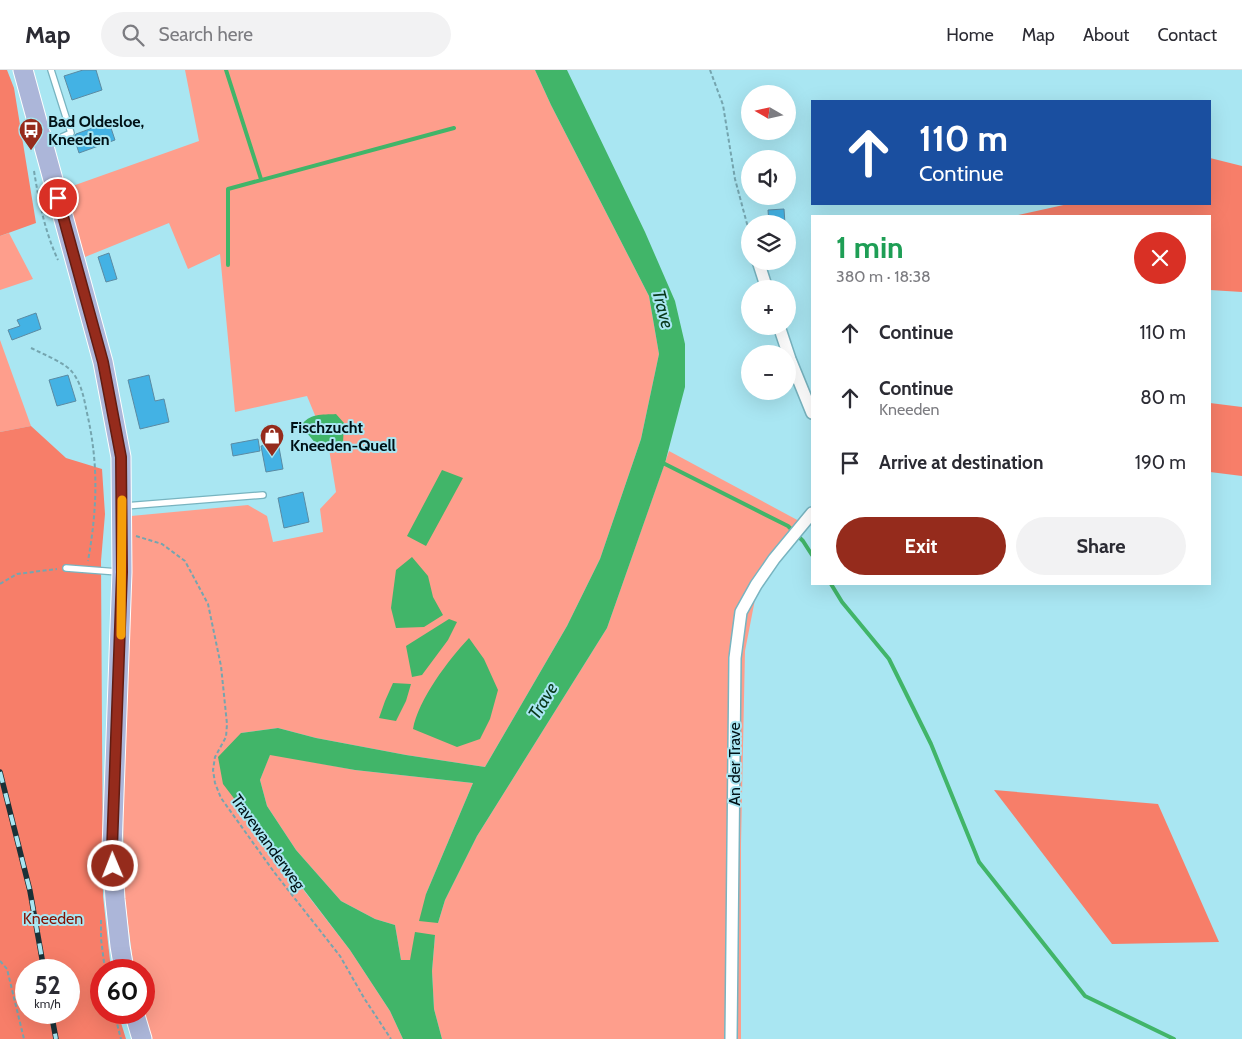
<!DOCTYPE html>
<meta charset="utf-8">
<style>
body{margin:0;font-family:Cabin,sans-serif;background:#f2f2f3;color:#2b2b33;height:100vh;display:flex;flex-direction:column;font-size:19px;white-space:nowrap}
*{box-sizing:border-box;margin:0}
p{font-size:16px;color:#7c7c81}
.icon{flex:none;width:28px;height:28px;fill:none;stroke:currentColor;stroke-width:2;stroke-linecap:round;stroke-linejoin:round}
.map{position:relative;flex:1;overflow:hidden}
.sheet{position:absolute;left:811px;top:145px;width:400px;height:370px;display:flex;flex-direction:column;background:#fff;border-radius:0px;box-shadow:0 5px 20px #0002}
.sheet>*{flex:none}
.banner{position:absolute;left:811px;top:30px;width:400px;height:105px;border-radius:0px;box-shadow:0 5px 20px #0002;background:#1a4fa0;color:#fff;overflow:hidden}
.needle{width:32px;rotate:279deg}
.tools{position:absolute;left:741px;top:15px;display:grid;gap:10px}
.tools a{display:grid;place-items:center;width:55px;height:55px;border-radius:50%;background:#fff;box-shadow:0 5px 20px #0002;font-size:25px}
.speed{position:absolute;left:15px;top:889px;display:flex;gap:10px;font-size:25px;font-weight:700;text-align:center}
.speed>*{display:grid;place-content:center;width:65px;height:65px;border-radius:50%;background:#fff;box-shadow:0 5px 20px #0002;line-height:1}
.speed small{font-size:12px;font-weight:400}
.speed .limit{border:8px solid #d22;background:#fff;color:#111}
.pin{position:absolute;display:grid;place-items:center;width:42px;height:42px;color:#fff;margin:-21px;border:2px solid #fff;border-radius:50%;box-shadow:0 1px 5px #0007}
.me{position:absolute;width:55px;margin:-28px;rotate:359deg;stroke-linejoin:round;filter:drop-shadow(0 0 4px #0008)}
.turn{display:flex;align-items:center;gap:18px;height:105px;padding:0 25px;font-size:22px}
.turn .icon{width:65px;height:65px;stroke-width:2.5}
.turn b{display:block;font-size:35px;line-height:42px}
.round{display:grid;place-items:center;flex:none;width:52px;height:52px;border-radius:26px;background:#f2f2f3}
.summary{display:flex;align-items:center;justify-content:space-between;height:85px;padding:0 25px}
h1{font-size:30px;font-weight:700;line-height:38px;color:#1e9e55}
.action{display:flex;gap:10px;margin-top:auto;padding:10px 25px}
.action a{flex:1;height:58px;border-radius:30px;background:#952b1c;color:#fff;font-size:20px;font-weight:700;line-height:58px;text-align:center}
.action a+a{background:#f2f2f3;color:#2b2b33}
ul{padding:0;list-style:none}
li{display:flex;align-items:center;gap:15px;height:65px;padding:0 25px}
li div{flex:1}
li b{display:block;font-size:19px}
li em{font-style:normal}
header{display:flex;align-items:center;gap:30px;box-sizing:border-box;height:70px;padding:0 25px;background:#fff;border-bottom:1px solid #e1e1e2}
header strong{font-size:24px}
nav{display:flex;gap:28px;margin-inline-start:auto;font-size:18px}
.search{width:350px;height:45px;background:#f2f2f3;display:flex;align-items:center;gap:12px;box-sizing:border-box;padding:0 18px;border-radius:28px;color:#7c7c81;font-size:19px}
.map>svg:first-child{display:block}
.green{fill:#fe9e8c}
.forest{fill:#f77e69;fill-rule:evenodd}
.water{fill:#41b569}
.lines{fill:none;stroke-linecap:round;stroke-linejoin:round}
.stream{stroke:#41b569;stroke-width:4}
.building{fill:#43b2e4;stroke:#5b8ba3}
.lane-casing{stroke:#78b4c0;stroke-width:8}
.street-casing{stroke:#78b4c0;stroke-width:14}
.primary-casing{stroke:#fff;stroke-width:21}
.path{stroke:#75a5af;stroke-width:2;stroke-dasharray:4 2.5;stroke-linecap:butt}
.lane{stroke:#fff;stroke-width:5.5}
.street{stroke:#fff;stroke-width:11}
.primary{stroke:#acb6d9;stroke-width:19}
.rail-casing{stroke:#1a3137;stroke-width:5.5}
.rail{stroke:#a9e6f2;stroke-width:4;stroke-dasharray:11;stroke-linecap:butt}
.route-casing{stroke:#611c12;stroke-width:12}
.route{stroke:#952b1c;stroke-width:9}
.slow{stroke:#f59e0b;stroke-width:9}
.labels{text-anchor:middle;dominant-baseline:central;stroke-width:4;stroke-linejoin:round;paint-order:stroke}
.poi-label{font-size:16px;font-weight:bold;fill:#001116;stroke:#a9e6f2;text-anchor:start}
.street-label{font-size:16px;fill:#001116;stroke:#a9e6f2}
.park-label{font-size:16px;fill:#821304;stroke:#a9e6f2}
.water-label{font-size:18px;font-style:italic;fill:#08381a;stroke:#a9e6f2}
</style>
<header>
<strong>Map</strong>
<div class="search"><svg class="icon" aria-label="search" viewBox="0 0 24 24"><circle cx="10" cy="10" r="6"/><path d="M15 15l6 6"/></svg>Search here</div>
<nav><a>Home</a><a>Map</a><a>About</a><a>Contact</a></nav>
</header>
<div class="map">
<svg width="1242" height="969" viewBox="0 0 1242 969">
<rect width="100%" height="100%" fill="#a9e6f2"/>
<!-- green -->
<path class="green" d="M185,0H535L551,35L649,226L659,284L641,369L600,489L567,556L485,697L406,685L316,668L278,658L241,663L251,752L350,880L390,941L403,969H150L144,942V900H134L124,823L123,734L131,446L248,435L267,446L273,472L323,462L320,439L336,422L329,379L307,326L235,342L220,184L188,199L169,153L85,187L64,119L199,71Z
M9,163L33,209L0,220V166Z
M0,270L31,356L0,362Z
M669,381L801,452L757,519L745,581L741,773V969H442L434,939L432,901L435,865L410,890H401L395,855L375,849L341,831L296,780L267,736L260,710L270,684L355,700L473,713L426,824L438,853L445,830L477,766L607,558Z"/>
<!-- forest -->
<path class="forest" d="M0,0H7L14,18L36,153L0,166Z
M1210,88L1242,96V222L1210,220V146H1014L1068,134H1210Z
M1210,333L1242,337V406L1210,402Z
M31,356L66,388L102,399L105,444L101,491L103,826L111,900H101V942L118,943L126,969H0V362ZM26,900H69V942H26Z
M994,720L1158,734L1219,872L1112,874Z"/>
<!-- water -->
<path class="water" d="M535,0H567L645,162L675,231L685,274V317L665,393L607,558L477,766L445,830L438,853L419,851L426,824L473,713L355,700L270,685L260,710L267,736L296,780L341,831L375,849L395,855L401,890H410L415,862L435,865L432,901L434,939L442,969H403L390,941L350,880L223,714L218,687L241,663L278,658L316,668L406,685L485,697L567,556L600,489L641,369L659,284L649,226L551,35Z
M336,344L344,353L343,373L332,379L317,375L301,356C309,343 322,345 336,344Z
M442,400L463,408L426,476L407,466Z
M412,487L428,506L433,527L443,545L424,557L396,558L391,538L396,500Z
M449,549L457,552L448,570L422,605L412,607L406,576Z
M469,568L484,589L498,620L490,649L480,669L457,677L413,659C418,630 449,589 469,568Z
M393,613L411,614L406,631L396,651L379,648L385,631Z"/>
<g class="lines">
<!-- stream -->
<path class="stream" d="M226,0L261,109
M228,195V119L454,58
M661,392L788,456L803,471L812,485
M831,514L842,532L889,589L931,674L979,792L1085,926L1174,969"/>
</g>
<!-- building -->
<path class="building" d="M83,0H96L102,20L72,30L64,6Z
M109,52L115,70L79,83L74,67L76,64Z
M784,139L785,154H769L768,140Z
M109,183L117,209L106,212L98,187Z
M36,243L41,259L12,270L8,260L20,256L17,250Z
M68,305L76,331L57,336L49,310Z
M149,305L155,331L164,329L169,352L140,359L128,310Z
M258,369L260,381L233,386L231,374Z
M278,372L283,399L266,402L261,376Z
M303,422L309,452L284,458L278,428Z"/>
<g class="lines">
<defs>
<path id="lane" d="M46,74L71,63L51,0
M125,436L263,425
M66,498L118,502"/>
<path id="street" d="M758,191L767,219
M779,256L790,289L812,343
M731,969L735,588L741,542L756,515L774,489L812,443"/>
<path id="primary" d="M23,0L103,292L121,387L122,502L112,779L115,829L120,876L124,900
M134,942L142,969"/>
</defs>
<!-- lane casing -->
<use href="#lane" class="lane-casing"/>
<!-- street casing -->
<use href="#street" class="street-casing"/>
<!-- primary casing -->
<use href="#primary" class="primary-casing"/>
<!-- path -->
<path class="path" d="M710,0L723,35L735,109L750,165
M34,101C39,132 45,162 58,190
M31,278C43,284 66,293 73,303C82,315 84,329 87,343C99,395 97,440 88,491
M136,466L162,474L185,491L208,534L221,596L227,654L226,667L215,687L213,700L215,713L221,728L274,802L340,886L364,928L391,969
M0,514L17,504L57,499
M101,850V869L105,900
M0,891L7,899L24,969
M114,942L121,969"/>
<!-- lane -->
<use href="#lane" class="lane"/>
<!-- street -->
<use href="#street" class="street"/>
<!-- primary -->
<use href="#primary" class="primary"/>
<defs>
<path id="rail" d="M0,702L30,821L44,900
M51,942L56,969"/>
</defs>
<!-- rail casing -->
<use href="#rail" class="rail-casing"/>
<!-- rail -->
<use href="#rail" class="rail"/>
</g>
<g class="lines">
<defs>
<path id="route" d="M58,128L103,292L121,387L122,502L112,779L113,796"/>
</defs>
<!-- route casing -->
<use href="#route" class="route-casing"/>
<!-- route -->
<use href="#route" class="route"/>
<!-- slow -->
<path class="slow" d="M121,565L122,430"/>
</g>
<!-- icons -->
<defs>
<symbol id="bus-pin" viewBox="-11 -11 22 30"><path d="M0 17L-7.5 6A9.5 9.5 0 1 1 7.5 6Z" fill="#952b1c" stroke="#a9e6f2"/><path d="M-5-6H5V4H4V6H2V4H-2V6H-4V4H-5ZM-3.5-4V0h7V-4ZM-3.5 1.2v1.5H-2V1.2ZM2 1.2v1.5H3.5V1.2Z" fill="#fff"/></symbol>
<symbol id="shop-pin" viewBox="-11 -11 22 30"><path d="M0 17L-7.5 6A9.5 9.5 0 1 1 7.5 6Z" fill="#952b1c" stroke="#a9e6f2"/><path d="M-5-2.5h2.3a2.7 3.5 0 0 1 5.4 0H5L5.5 6h-11ZM-1.5-2.5h3a1.5 2.3 0 0 0-3 0Z" fill="#fff"/></symbol>
</defs>
<g fill-rule="evenodd">
<use href="#bus-pin" x="17" y="46" width="28" height="38"/>
<use href="#shop-pin" x="258" y="352" width="28" height="38"/>
</g>
<g class="labels">
<!-- poi labels -->
<g class="poi-label">
<text x="48" y="51">Bad Oldesloe,<tspan x="48" dy="18">Kneeden</tspan></text>
<text x="290" y="357">Fischzucht<tspan x="290" dy="18">Kneeden-Quell</tspan></text>
</g>
<!-- street labels -->
<g class="street-label">
<text transform="translate(734 694) rotate(-90)">An der Trave</text>
<text transform="translate(268 772) rotate(54)">Travewanderweg</text>
</g>
<!-- park labels -->
<g class="park-label">
<text x="53" y="848">Kneeden</text>
</g>
<!-- water labels -->
<g class="water-label">
<text transform="translate(663 239) rotate(75)">Trave</text>
<text transform="translate(543 631) rotate(-59)">Trave</text>
</g>
</g>
</svg>
<div class="tools">
<a><svg class="needle" viewBox="-14 -14 28 28"><path d="M0-13l5 13h-10z" fill="#e53935"/><path d="M0 13l5-13h-10z" fill="#7c7c81"/></svg></a>
<a><svg class="icon" aria-label="sound" viewBox="0 0 24 24"><path d="M4 9h4l5-4v14l-5-4H4zM17 9q2 3 0 6"/></svg></a>
<a><svg class="icon" aria-label="layers" viewBox="0 0 24 24"><path d="M12 4l9 5-9 5-9-5zM3 14l9 5 9-5"/></svg></a>
<a>+</a>
<a>−</a>
</div>
<div class="speed"><div>52<small>km/h</small></div><div class="limit">60</div></div>
<div class="pin" style="left:58px;top:128px;background:#d93025"><svg class="icon" aria-label="arrive" viewBox="0 0 24 24"><path d="M6 21V4h12l-3 4 3 4H6"/></svg></div>
<svg class="me" style="left:113px;top:796px" viewBox="-20 -20 40 40"><circle r="17" fill="#952b1c" stroke="#fff" stroke-width="3"/><path d="M0-11L8 9 0 5-8 9z" fill="#fff"/></svg>
<div class="banner">
<div class="turn"><svg class="icon" aria-label="ahead" viewBox="0 0 24 24"><path d="M12 20V5M6 11l6-6 6 6"/></svg><div><b>110 m</b>Continue</div></div>
</div>
<section class="sheet">
<div class="summary"><div><h1>1 min</h1><p>380 m · 18:38</p></div><a class="round" style="background:#d93025;color:#fff"><svg class="icon" aria-label="close" viewBox="0 0 24 24"><path d="M6 6l12 12M18 6L6 18"/></svg></a></div>
<ul>
<li><svg class="icon" aria-label="ahead" viewBox="0 0 24 24"><path d="M12 20V5M6 11l6-6 6 6"/></svg><div><b>Continue</b></div><em>110 m</em></li>
<li><svg class="icon" aria-label="ahead" viewBox="0 0 24 24"><path d="M12 20V5M6 11l6-6 6 6"/></svg><div><b>Continue</b><p>Kneeden</p></div><em>80 m</em></li>
<li><svg class="icon" aria-label="arrive" viewBox="0 0 24 24"><path d="M6 21V4h12l-3 4 3 4H6"/></svg><div><b>Arrive at destination</b></div><em>190 m</em></li>
</ul>
<div class="action"><a>Exit</a><a>Share</a></div>
</section>
</div>
